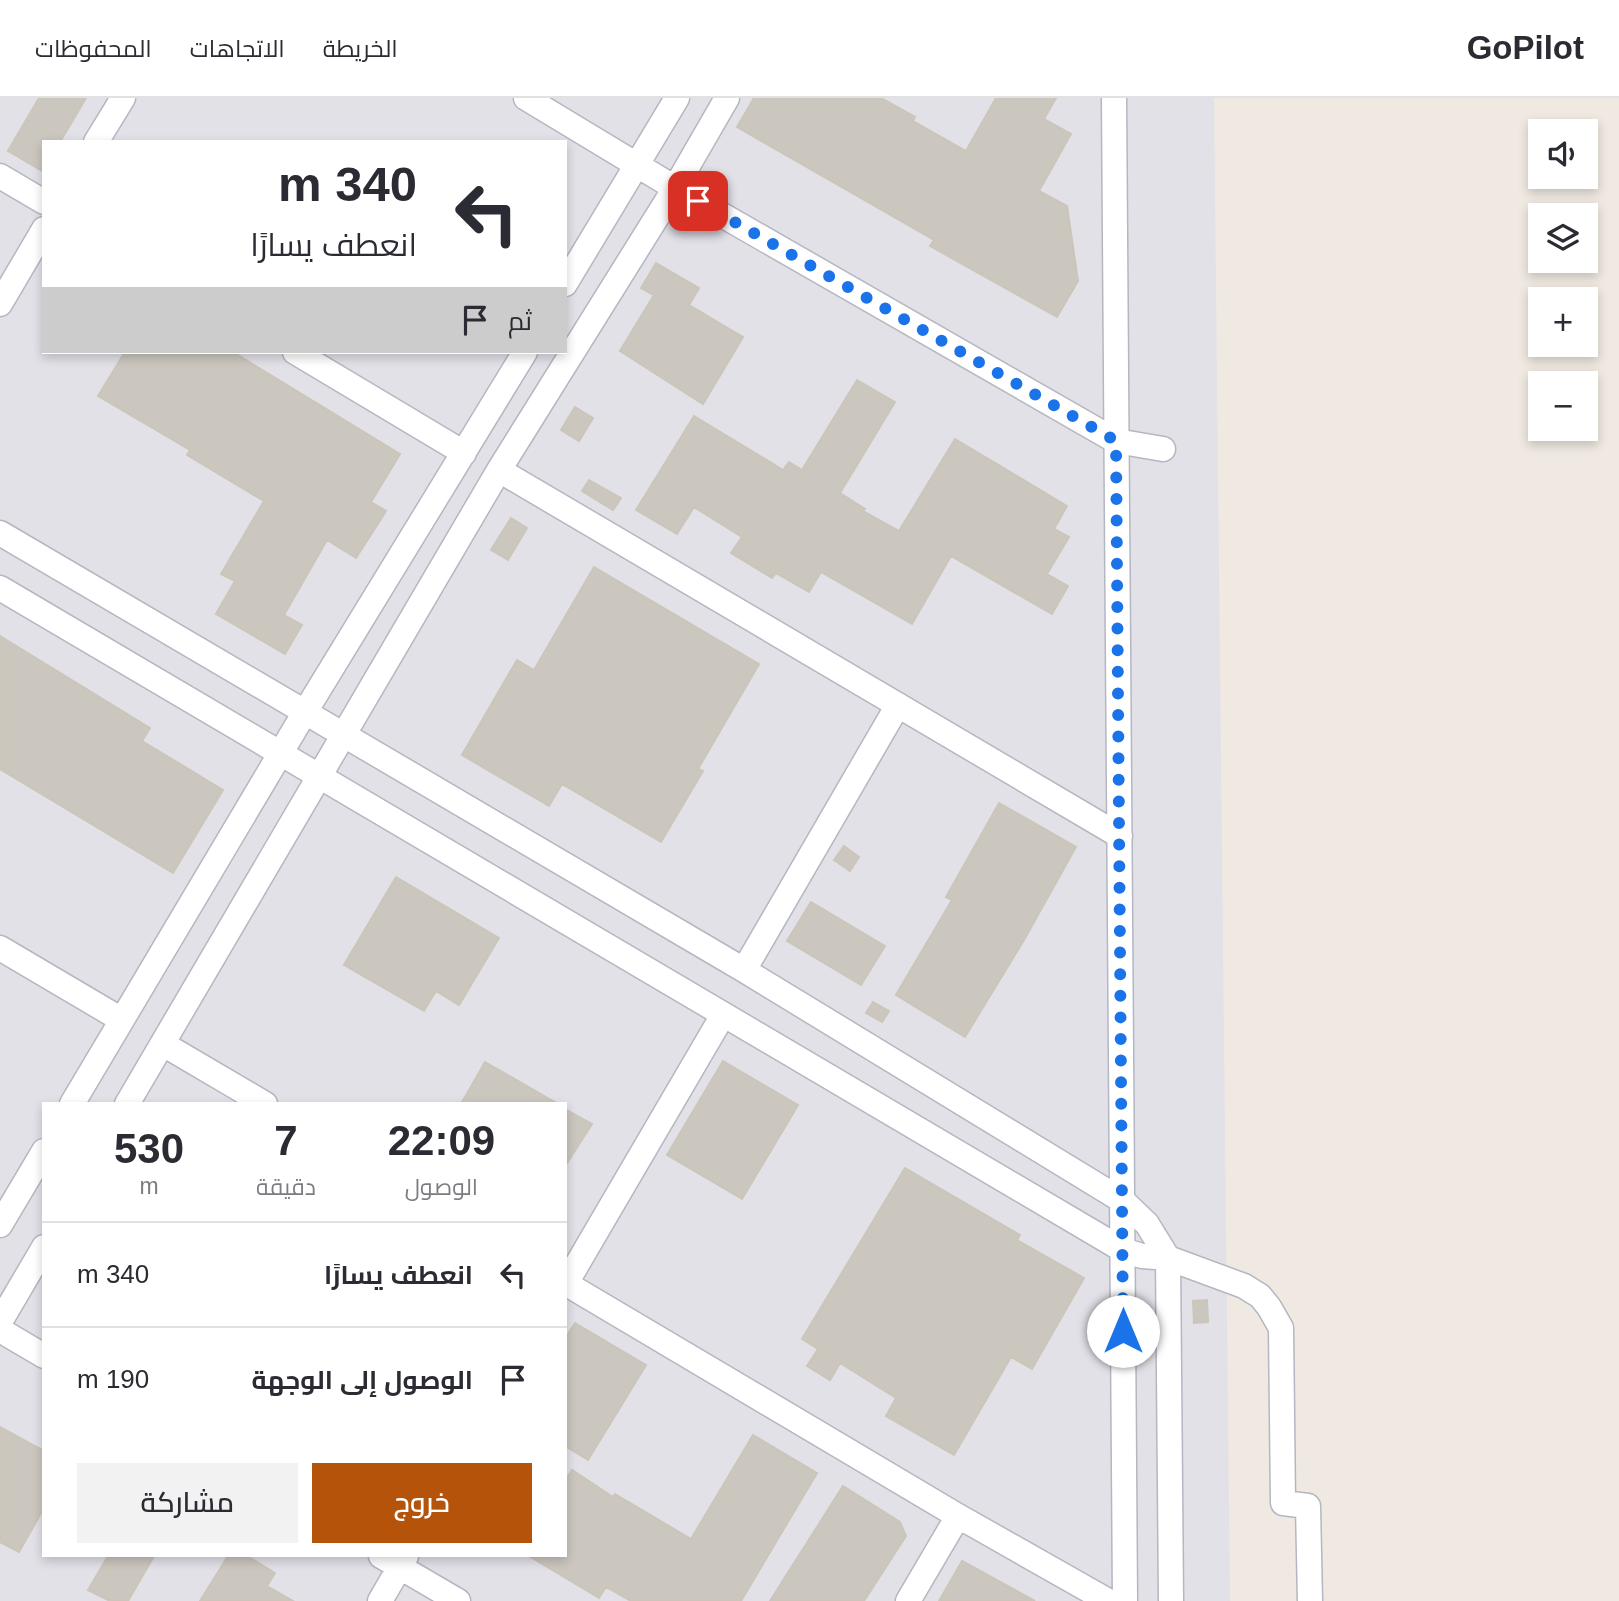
<!DOCTYPE html>
<html lang="ar">
<meta charset="utf-8">
<style>
body{margin:0;font-family:Helvetica,Cairo,sans-serif;background:#f2f2f3;color:#2b2b33;direction:rtl;height:100vh;display:flex;flex-direction:column;font-size:26px;white-space:nowrap}
*{box-sizing:border-box;margin:0}
p{font-size:23px;color:#7c7c81}
.icon{flex:none;width:38px;height:38px;fill:none;stroke:currentColor;stroke-width:2;stroke-linecap:round;stroke-linejoin:round}
.map{position:relative;flex:1;overflow:hidden;direction:ltr}
.drawer{position:absolute;left:42px;top:1004px;width:525px;height:455px;display:flex;flex-direction:column;background:#fff;border-radius:0px;box-shadow:0 4px 10px #0003;direction:rtl}
.drawer>*{flex:none}
.hud{position:absolute;left:42px;top:42px;width:525px;height:214px;border-radius:0px;box-shadow:0 4px 10px #0003;direction:rtl;background:#fff;color:#2b2b33;overflow:hidden}
.buttons{position:absolute;left:1528px;top:21px;display:grid;gap:14px}
.buttons a{display:grid;place-items:center;width:70px;height:70px;border-radius:0px;background:#fff;box-shadow:0 4px 10px #0003;font-size:35px}
.pin{position:absolute;display:grid;place-items:center;width:60px;height:60px;color:#fff;margin:-30px;border-radius:14px;box-shadow:0 4px 10px #0006}
.me{position:absolute;width:77px;margin:-38px;rotate:0deg;stroke-linejoin:round;filter:drop-shadow(0 0 5px #0008)}
.turn{display:flex;align-items:center;gap:24px;height:147px;padding:0 35px;font-size:32px}
.turn .icon{width:91px;height:91px;stroke-width:2.5}
.turn b{display:block;font-size:49px;line-height:60px}
.then{display:flex;align-items:center;height:66px;padding:0 35px;background:#0003;gap:14px;font-size:26px}
.eta{display:flex;justify-content:space-evenly;align-items:center;height:119px;text-align:center}
.eta b{font-size:42px;font-weight:600;line-height:49px}
.primary-button{display:flex;gap:14px;margin-top:auto;padding:14px 35px}
.primary-button a{flex:1;height:80px;border-radius:0px;background:#b45309;color:#fff;font-size:28px;font-weight:600;line-height:80px;text-align:center}
.primary-button a+a{background:#f2f2f3;color:#2b2b33}
ul{padding:0;list-style:none}
li{display:flex;align-items:center;gap:21px;height:105px;padding:0 35px;border-top:2px solid #e1e1e2}
li div{flex:1}
li b{display:block;font-size:26px}
li em{font-style:normal}
header{display:flex;align-items:center;gap:42px;box-sizing:border-box;height:98px;padding:0 35px;background:#fff;border-bottom:2px solid #e1e1e2}
header strong{font-size:33px}
nav{display:flex;gap:38px;margin-inline-start:auto;font-size:24px}
.map>svg:first-child{display:block}
.industrial{fill:#e3e1e8;fill-rule:evenodd}
.building{fill:#cbc7bf;stroke:#cbc5ba;stroke-width:2}
.lines{fill:none;stroke-linecap:round;stroke-linejoin:round}
.minor-casing{stroke:#b4b7c1;stroke-width:27}
.minor{stroke:#fff;stroke-width:24}
.route{stroke:#1a73e8;stroke-width:12;stroke-dasharray:0 21.6}
</style>
<header>
<strong>GoPilot</strong>
<nav><a>الخريطة</a><a>الاتجاهات</a><a>المحفوظات</a></nav>
</header>
<div class="map">
<svg width="1619" height="1503" viewBox="0 0 1619 1503">
<rect width="100%" height="100%" fill="#efe9e1"/>
<!-- industrial -->
<path class="industrial" d="M0,0H1214L1230,1503H0ZM44,44H565V254H44ZM44,1006H565V1458H44Z"/>
<!-- building -->
<path class="building" d="M39,0H86L60,44H44V74L8,53Z
M754,0H881L915,19L913,23L966,53L996,0H1056L1044,21L1071,36L1039,93L1067,108L1078,183L1057,219L930,148L934,142L737,29Z
M656,165L699,190L689,207L743,239L703,306L620,253L654,197L641,190Z
M125,254H233L400,356L371,404L386,413L356,460L327,442L284,517L302,527L285,556L216,516L235,483L221,476L264,403L187,357L190,352L98,298Z
M857,282L895,304L840,395L865,411L863,413L899,433L955,341L1067,408L1054,431L1069,439L1047,476L1068,488L1052,516L951,458L912,526L821,474L809,494L776,475L772,480L731,455L742,439L694,409L677,436L636,412L694,318L783,372L789,364L802,372Z
M575,309L593,320L579,343L561,332Z
M589,382L621,400L613,412L582,393Z
M511,420L527,430L508,462L491,452Z
M594,469L759,566L698,671L703,673L661,744L562,686L549,708L462,657L517,562L534,572Z
M0,538L150,630L142,643L223,692L173,775L0,671Z
M999,705L1076,749L1024,842L965,939L896,897L952,802L946,799Z
M844,748L859,759L850,773L834,762Z
M396,779L499,840L459,907L436,893L424,913L344,867Z
M811,804L885,848L861,887L787,843Z
M873,904L889,913L882,924L866,915Z
M723,963L798,1007L742,1101L667,1057Z
M485,964L558,1006H461Z
M565,1011L592,1026L565,1068Z
M905,1070L1020,1137L1017,1142L1084,1180L1032,1271L1011,1259L954,1357L886,1318L896,1300L840,1265L830,1282L807,1268L818,1251L802,1241Z
M1207,1202L1208,1224L1194,1225L1193,1203Z
M575,1225L646,1267L588,1362L565,1348V1241Z
M0,1329L44,1353V1410L19,1454L0,1444Z
M753,1337L817,1375L741,1503H631L606,1489L599,1500L529,1458H565V1383L572,1372L613,1399L615,1396L691,1441Z
M843,1388L900,1424L906,1438L864,1503H770Z
M108,1458H154L128,1503H110L88,1492Z
M228,1458H247L275,1475L267,1488L293,1503H200Z
M962,1463L1035,1503H939Z"/>
<g class="lines">
<defs>
<path id="minor" d="M526,0L675,90L1116,343L1163,351
M1114,0L1125,1503
M96,44L123,0
M0,78L44,104
M565,186L677,0
M0,206L44,131
M295,254L464,355
M499,372L1120,738
M0,435L744,872L1123,1103L1147,1126L1168,1160L1171,1503
M0,490L1123,1152L1142,1158L1168,1160L1244,1188L1260,1198L1269,1209L1281,1230L1283,1405L1308,1408L1310,1503
M0,850L122,922
M744,872L898,607
M163,946L265,1006
M72,1006L305,614L525,254
M127,1006L499,372L675,90L727,0
M0,1127L44,1053
M565,1185L958,1418L1108,1503
M565,1187L723,917
M0,1224L44,1149
M0,1232L44,1258
M381,1458L458,1503
M380,1503L406,1458
M908,1503L958,1418"/>
</defs>
<!-- minor casing -->
<use href="#minor" class="minor-casing"/>
<!-- minor -->
<use href="#minor" class="minor"/>
</g>
<g class="lines">
<!-- route -->
<path class="route" d="M698,103L1116,343L1123,1233"/>
</g>
</svg>
<div class="buttons">
<a><svg class="icon" aria-label="sound" viewBox="0 0 24 24"><path d="M4 9h4l5-4v14l-5-4H4zM17 9q2 3 0 6"/></svg></a>
<a><svg class="icon" aria-label="layers" viewBox="0 0 24 24"><path d="M12 4l9 5-9 5-9-5zM3 14l9 5 9-5"/></svg></a>
<a>+</a>
<a>−</a>
</div>
<div class="pin" style="left:698px;top:103px;background:#d93025"><svg class="icon" aria-label="arrive" viewBox="0 0 24 24"><path d="M6 21V4h12l-3 4 3 4H6"/></svg></div>
<svg class="me" style="left:1123px;top:1233px" viewBox="-20 -20 40 40"><circle r="19" fill="#fff"/><path d="M0-13L10 11 0 6-10 11z" fill="#1a73e8"/></svg>
<div class="hud">
<div class="turn"><svg class="icon" aria-label="left" viewBox="0 0 24 24"><path d="M17 20v-9H6M10 6l-5 5 5 5"/></svg><div><b>340 m</b>انعطف يسارًا</div></div>
<div class="then">ثم<svg class="icon" aria-label="arrive" viewBox="0 0 24 24"><path d="M6 21V4h12l-3 4 3 4H6"/></svg></div>
</div>
<section class="drawer">
<div class="eta">
<div><b>22:09</b><p>الوصول</p></div>
<div><b>7</b><p>دقيقة</p></div>
<div><b>530</b><p>m</p></div>
</div>
<ul>
<li><svg class="icon" aria-label="left" viewBox="0 0 24 24"><path d="M17 20v-9H6M10 6l-5 5 5 5"/></svg><div><b>انعطف يسارًا</b></div><em>340 m</em></li>
<li><svg class="icon" aria-label="arrive" viewBox="0 0 24 24"><path d="M6 21V4h12l-3 4 3 4H6"/></svg><div><b>الوصول إلى الوجهة</b></div><em>190 m</em></li>
</ul>
<div class="primary-button"><a>خروج</a><a>مشاركة</a></div>
</section>
</div>
